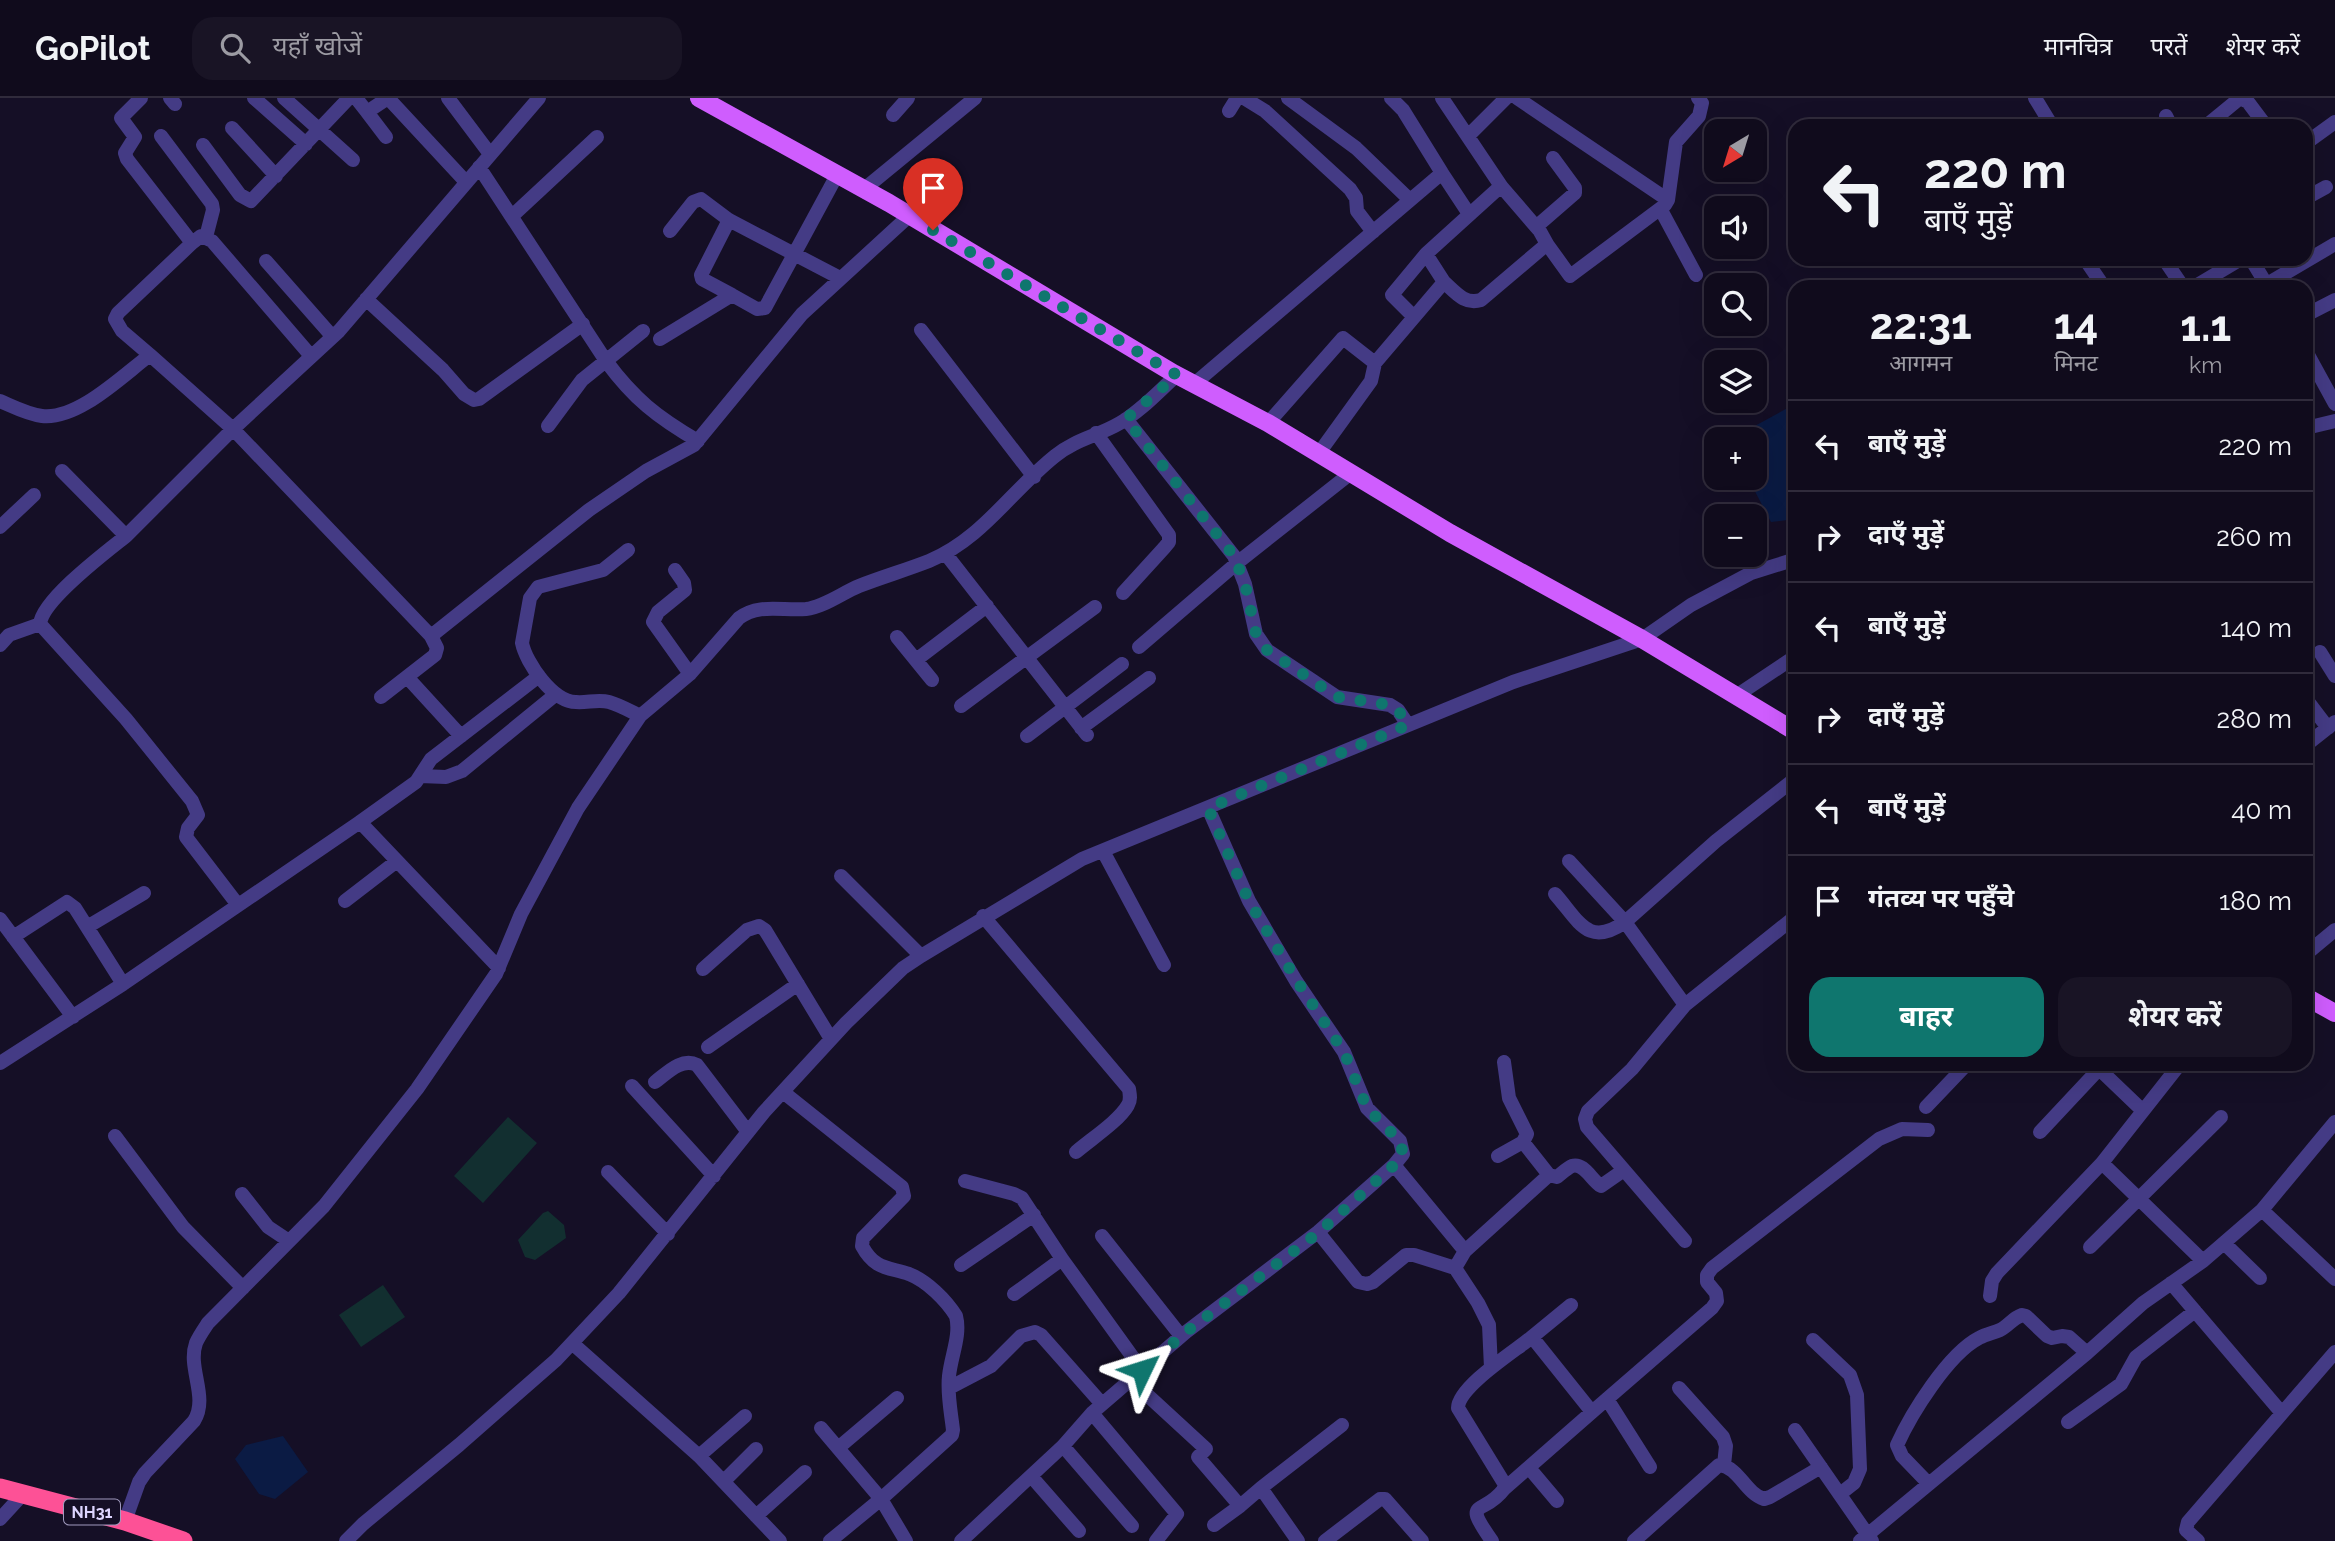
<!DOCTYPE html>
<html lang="hi">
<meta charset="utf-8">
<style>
body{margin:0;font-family:Raleway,"Noto Sans Devanagari",sans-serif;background:#191425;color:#f1f3f6;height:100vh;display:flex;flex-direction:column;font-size:26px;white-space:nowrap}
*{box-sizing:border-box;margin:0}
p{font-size:23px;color:#9c9ba3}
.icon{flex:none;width:38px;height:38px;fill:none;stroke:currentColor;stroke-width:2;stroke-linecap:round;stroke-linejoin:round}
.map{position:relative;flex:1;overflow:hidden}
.panel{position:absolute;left:1788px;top:182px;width:525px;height:791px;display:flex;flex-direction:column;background:#100b1c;border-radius:21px;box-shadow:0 7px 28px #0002,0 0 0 2px #302b3b}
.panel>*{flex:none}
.top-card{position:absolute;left:1788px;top:21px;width:525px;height:147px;border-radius:21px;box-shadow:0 7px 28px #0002,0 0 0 2px #302b3b;background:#100b1c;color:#f1f3f6;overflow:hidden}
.needle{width:46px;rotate:218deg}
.tools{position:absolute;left:1704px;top:21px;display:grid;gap:14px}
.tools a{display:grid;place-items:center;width:63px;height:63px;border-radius:14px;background:#100b1c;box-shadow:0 7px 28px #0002,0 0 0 2px #302b3b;font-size:35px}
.pin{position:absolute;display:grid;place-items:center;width:60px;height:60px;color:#fff;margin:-72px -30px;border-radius:50% 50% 50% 0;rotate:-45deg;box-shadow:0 0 7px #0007}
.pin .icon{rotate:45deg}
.me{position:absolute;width:77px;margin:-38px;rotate:49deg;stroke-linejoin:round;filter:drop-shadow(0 0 5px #0008)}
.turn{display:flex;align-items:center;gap:24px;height:147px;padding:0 21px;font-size:32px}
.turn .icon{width:91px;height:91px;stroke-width:2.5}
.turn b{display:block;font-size:49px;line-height:60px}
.eta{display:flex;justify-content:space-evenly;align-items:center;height:119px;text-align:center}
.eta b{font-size:42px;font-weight:700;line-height:49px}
.primary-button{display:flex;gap:14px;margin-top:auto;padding:14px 21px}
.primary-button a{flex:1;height:80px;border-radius:21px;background:#0f766e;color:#fff;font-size:28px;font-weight:700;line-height:80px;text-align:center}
.primary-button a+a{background:#191425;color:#f1f3f6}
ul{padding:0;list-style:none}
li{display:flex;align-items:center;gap:21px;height:91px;padding:0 21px;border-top:2px solid #302b3b}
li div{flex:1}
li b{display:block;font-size:26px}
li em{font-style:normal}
header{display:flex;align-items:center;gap:42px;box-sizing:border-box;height:98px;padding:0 35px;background:#100b1c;border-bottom:2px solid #302b3b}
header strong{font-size:33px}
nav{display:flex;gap:38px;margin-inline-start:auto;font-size:24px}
.search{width:490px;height:63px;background:#191425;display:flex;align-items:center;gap:18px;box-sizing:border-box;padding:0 24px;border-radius:21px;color:#9c9ba3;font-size:26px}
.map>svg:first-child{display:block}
.green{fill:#122f30}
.water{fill:#0b1b44}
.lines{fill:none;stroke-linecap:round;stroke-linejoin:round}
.minor{stroke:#443b85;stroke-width:14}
.major{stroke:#cf5dfe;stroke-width:18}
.highway{stroke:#fd5196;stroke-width:19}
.route{stroke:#0f766e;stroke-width:12;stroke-dasharray:0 21.6}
.labels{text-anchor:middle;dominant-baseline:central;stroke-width:7;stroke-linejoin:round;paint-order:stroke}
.shield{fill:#150f26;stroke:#a19abe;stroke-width:2}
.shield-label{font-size:16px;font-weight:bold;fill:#ddd5ff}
</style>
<header>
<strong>GoPilot</strong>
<div class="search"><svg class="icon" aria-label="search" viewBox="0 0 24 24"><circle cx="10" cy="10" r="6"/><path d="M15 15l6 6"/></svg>यहाँ खोजें</div>
<nav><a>मानचित्र</a><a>परतें</a><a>शेयर करें</a></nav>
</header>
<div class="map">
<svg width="2335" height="1443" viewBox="0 0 2335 1443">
<rect width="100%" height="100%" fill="#150f26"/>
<!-- green -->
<path class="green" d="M508,1019L537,1045L483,1105L454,1078Z
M548,1113L564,1127L566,1140L535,1162L525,1159L518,1142L543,1115Z
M383,1187L405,1219L361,1249L339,1217Z"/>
<!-- water -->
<path class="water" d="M1795,306V421L1771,424L1748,380H1755V341H1737L1740,336Z
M283,1338L308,1374L275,1401L259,1396L235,1361L246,1347Z"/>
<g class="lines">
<!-- minor -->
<path class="minor" d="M170,0L175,6
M254,0L306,46
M284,0L353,62
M356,0L367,14L388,0
M388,0L466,84
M448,0L490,56
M1244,0L1265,13L1350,91L1356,100L1357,113L1373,134
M1288,0L1356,50L1410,102
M1391,0L1403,12L1442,75L1469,116
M1517,0L1668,102
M2035,0L2052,28
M1229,13L1237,0
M367,14L386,39
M893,17L908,0
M2166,18L2171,28
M2206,28L2240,0L2248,4L2266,28
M232,30L276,78
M1469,37L1506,0
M161,38L212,106L213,112L206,139
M2306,45L2335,24
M203,47L240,97L251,103L349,0
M479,69L606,263C634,301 657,319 698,343
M1501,88L1538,131
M863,92L975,0
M2306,100L2326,89
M1661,112L1696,177
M512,118L597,39
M729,122L701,177L702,181L732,197
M670,133L693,104L701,101L729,122L840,180
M192,145L201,138L212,143L311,258
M1547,146L1537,128L1575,95V90L1553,60
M2085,161L2104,189
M2164,161L2183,189
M2251,161L2268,189
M266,163L332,238
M1444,184C1456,195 1465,207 1481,202L1547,146L1570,178L1665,107L1668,102L1676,44L1699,18L1702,5L1698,0
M2267,186L2335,146
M2194,189L2241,161
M366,201L443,272L464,296L474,302L479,301L583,226
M2306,217L2335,202
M1414,219L1392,197L1426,156
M921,232L1034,379
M660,241L732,197L757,211L765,210L837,77
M2306,253L2335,306
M150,257L233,331L431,538L589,412L646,373L694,347L802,216L909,118
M1194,286L1442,75
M0,303C14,309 27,316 42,318C78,322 122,278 150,257L122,233L115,221L118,215L192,145L127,61L125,55L135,39L121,20L141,0
M1126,321L1234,458L1245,486L1256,536L1267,552L1337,599L1390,607L1398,612L1408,627
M1268,325L1343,240L1375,265L1444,184L1426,156L1501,88L1442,0
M548,328L582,282L643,233
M2306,330L2335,323
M1096,335L1169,437V444L1164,450L1123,495
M1319,355L1371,283L1375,265
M62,373L126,438C106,454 42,502 40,526L126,621L192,703L198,717L188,730L186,739L238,807
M0,429L34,397
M126,438L233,331L339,233L539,0
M628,452L603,472L538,489L530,500L522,545C526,565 553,604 576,604C587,605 598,601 609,604C620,607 630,613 640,618
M945,455L1087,637
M675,472L684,485L685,492L658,514L653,524L690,576
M897,539L932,582
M0,547L9,537L40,526
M1139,549L1237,465L1351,375
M2320,554L2335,578
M916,562L987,508
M407,579L461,638
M1736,598L1796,558
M381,599L435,557L437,550L431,538
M2306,601L2328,630
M961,608L1095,509
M1081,630L1149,580
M1027,638L1122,566
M2306,647L2335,624
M420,678L446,679L462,673L555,597
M1208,710L1249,803L1296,883L1344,954L1367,1010L1400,1043L1403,1056L1394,1067L1465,1153L1455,1170L1478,1205L1489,1227L1491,1270
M1103,753L1164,867
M841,778L921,858
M1555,796C1579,823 1588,850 1625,824L1569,763
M345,803L397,763
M983,818L1129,991C1130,997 1131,1002 1128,1007C1119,1023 1091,1041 1076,1054
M0,821L73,919
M87,829L144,795
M13,839L67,804L75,810L123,886
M2306,856L2335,832
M499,870L360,724L416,684L431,661L539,578
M703,871L747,832L759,828L765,832L831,941
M1685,907L1796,818
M708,949L798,886
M1504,964L1509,1000L1527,1036L1523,1044
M0,965L123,886L360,724
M2095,967L2143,1013
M655,984C667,975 682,959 697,967L748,1034
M632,988L714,1078
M783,994L902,1089L904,1098L863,1140L862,1148C875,1172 888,1169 909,1176C927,1183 946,1202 956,1218C961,1237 951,1258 949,1278C947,1296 951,1314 953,1332L952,1337L881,1401L906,1443
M1926,1009L1967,966
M2040,1034L2099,971
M115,1038L183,1129L243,1190
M1498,1058L1523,1044L1549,1077
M2102,1065L2203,1163
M1624,1072L1685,1143
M608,1074L668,1136
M965,1083L1014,1096L1022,1100L1062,1161L1142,1272
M242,1096L268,1129L289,1143
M2262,1112L2335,1181
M1318,1134L1358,1184L1367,1186L1373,1184L1406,1157H1414L1455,1170
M1102,1138L1181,1238
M2224,1145L2260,1180
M2090,1149L2221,1019
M1465,1153L1549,1077L1557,1079C1561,1076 1567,1070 1572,1068C1584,1064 1592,1083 1601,1088L1624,1072L1587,1029L1585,1021L1588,1013L1632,971L1685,907L1625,824L1716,743L1796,680
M961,1167L1034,1117
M2171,1185L2281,1314
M1014,1196L1062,1161
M1990,1198L1992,1183L1997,1175L2102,1065L2180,966
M1532,1239L1571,1207
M1813,1242L1850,1277L1857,1297L1860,1371L1854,1385L1840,1396
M572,1245L699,1358L780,1443
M1131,1282L1206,1351L1198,1359L1240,1408L1261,1390L1298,1443
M949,1290L991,1268L1021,1238L1035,1234L1041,1237L1102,1306
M1679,1290L1723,1339L1726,1348L1724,1367
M1607,1301L1650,1369
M1092,1315L1177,1416L1156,1443
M2068,1324L2121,1286L2136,1259L2195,1213
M821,1330L881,1401L830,1443
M1795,1332L1872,1443
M1063,1348L1132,1428
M838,1350L897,1300
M699,1358L745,1318
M1530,1371L1557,1403
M1031,1378L1079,1433
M724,1383L756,1351
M1929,1386L1902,1358L1897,1347C1911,1316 1948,1256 1979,1240C1986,1236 1993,1235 2000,1232C2008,1228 2013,1220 2022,1217L2026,1218L2047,1238L2052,1240L2062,1238L2069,1239L2087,1255
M1261,1390L1342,1327
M1504,1391L1592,1314
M756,1418L805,1374
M0,1421L23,1396
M125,1423L139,1384L145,1375L194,1323C209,1299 187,1270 196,1245C199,1238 204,1231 208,1225L324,1108L417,991L496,876L521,816L578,710L640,618L690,576L739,520C759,505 782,513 806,511C824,509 842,495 859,488C882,479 906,472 929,463C982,441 1011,393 1055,358C1076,341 1098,338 1120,325C1141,313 1159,293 1177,277
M1214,1427L1240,1408
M346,1443L363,1426L459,1347L556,1262L619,1195L764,1014L846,925L903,870L921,858L1082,761L1513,584L1642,541L1691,507L1751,475L1796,461
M961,1443L1063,1348L1092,1315L1186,1234L1318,1134L1394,1067
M1325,1443L1380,1401H1385L1422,1443
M1492,1443C1461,1399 1483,1419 1504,1391V1385L1458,1310C1458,1289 1515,1253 1532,1239L1592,1314L1712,1210L1717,1203L1716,1195L1707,1184V1177L1712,1170L1879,1041L1902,1031L1928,1032
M1634,1443L1719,1367C1739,1369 1745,1395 1764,1401L1770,1399L1821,1369
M1860,1443L2087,1255L2143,1205L2203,1163L2262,1112L2335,1024
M2198,1443L2186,1432L2188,1424L2335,1254"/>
<!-- major -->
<path class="major" d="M699,0L889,105L1173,275L1268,325L1450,435L1642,541L1796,634
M2306,899L2335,915"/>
<!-- highway -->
<path class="highway" d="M0,1390L125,1423L183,1443"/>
</g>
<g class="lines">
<!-- route -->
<path class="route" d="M933,132L1177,277L1126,321L1234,458L1245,486L1256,536L1267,552L1337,599L1390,607L1398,612L1408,627L1208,710L1249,803L1297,883L1344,954L1367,1010L1400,1043L1403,1056L1394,1067L1318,1135L1186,1234L1142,1272"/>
</g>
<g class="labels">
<!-- shield labels -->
<rect class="shield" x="64" y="1401.5" width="56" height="25" rx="5"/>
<g class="shield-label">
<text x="92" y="1414">NH31</text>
</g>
</g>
</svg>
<div class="tools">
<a><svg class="needle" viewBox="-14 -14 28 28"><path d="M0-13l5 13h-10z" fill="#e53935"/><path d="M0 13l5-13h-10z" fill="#9c9ba3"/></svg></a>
<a><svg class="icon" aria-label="sound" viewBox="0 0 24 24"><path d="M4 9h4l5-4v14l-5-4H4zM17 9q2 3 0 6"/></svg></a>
<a><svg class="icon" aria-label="search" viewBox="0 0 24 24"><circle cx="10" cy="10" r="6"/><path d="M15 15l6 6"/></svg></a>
<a><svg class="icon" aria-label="layers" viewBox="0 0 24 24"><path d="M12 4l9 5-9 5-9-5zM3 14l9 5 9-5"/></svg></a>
<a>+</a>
<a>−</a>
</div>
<div class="pin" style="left:933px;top:132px;background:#d93025"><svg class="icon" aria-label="arrive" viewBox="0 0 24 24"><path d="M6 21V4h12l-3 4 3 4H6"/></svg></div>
<svg class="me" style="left:1142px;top:1272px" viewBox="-20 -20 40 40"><path d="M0-17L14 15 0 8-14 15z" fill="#0f766e" stroke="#fff" stroke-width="4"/></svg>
<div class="top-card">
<div class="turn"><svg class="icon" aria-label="left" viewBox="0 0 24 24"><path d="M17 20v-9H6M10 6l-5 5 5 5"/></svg><div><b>220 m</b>बाएँ मुड़ें</div></div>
</div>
<section class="panel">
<div class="eta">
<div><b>22:31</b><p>आगमन</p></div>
<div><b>14</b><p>मिनट</p></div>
<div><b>1.1</b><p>km</p></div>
</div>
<ul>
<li><svg class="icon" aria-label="left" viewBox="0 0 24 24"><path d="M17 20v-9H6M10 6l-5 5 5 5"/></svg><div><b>बाएँ मुड़ें</b></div><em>220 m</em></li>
<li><svg class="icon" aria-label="right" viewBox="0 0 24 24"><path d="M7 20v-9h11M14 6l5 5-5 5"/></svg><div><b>दाएँ मुड़ें</b></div><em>260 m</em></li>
<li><svg class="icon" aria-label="left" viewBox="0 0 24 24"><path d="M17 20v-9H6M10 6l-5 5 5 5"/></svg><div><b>बाएँ मुड़ें</b></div><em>140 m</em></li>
<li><svg class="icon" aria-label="right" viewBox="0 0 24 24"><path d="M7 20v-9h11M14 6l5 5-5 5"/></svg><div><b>दाएँ मुड़ें</b></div><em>280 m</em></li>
<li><svg class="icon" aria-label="left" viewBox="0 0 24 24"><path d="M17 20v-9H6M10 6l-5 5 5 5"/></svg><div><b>बाएँ मुड़ें</b></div><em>40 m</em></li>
<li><svg class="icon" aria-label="arrive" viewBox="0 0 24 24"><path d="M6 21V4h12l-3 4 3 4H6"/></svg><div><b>गंतव्य पर पहुँचे</b></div><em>180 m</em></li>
</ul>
<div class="primary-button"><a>बाहर</a><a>शेयर करें</a></div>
</section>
</div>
